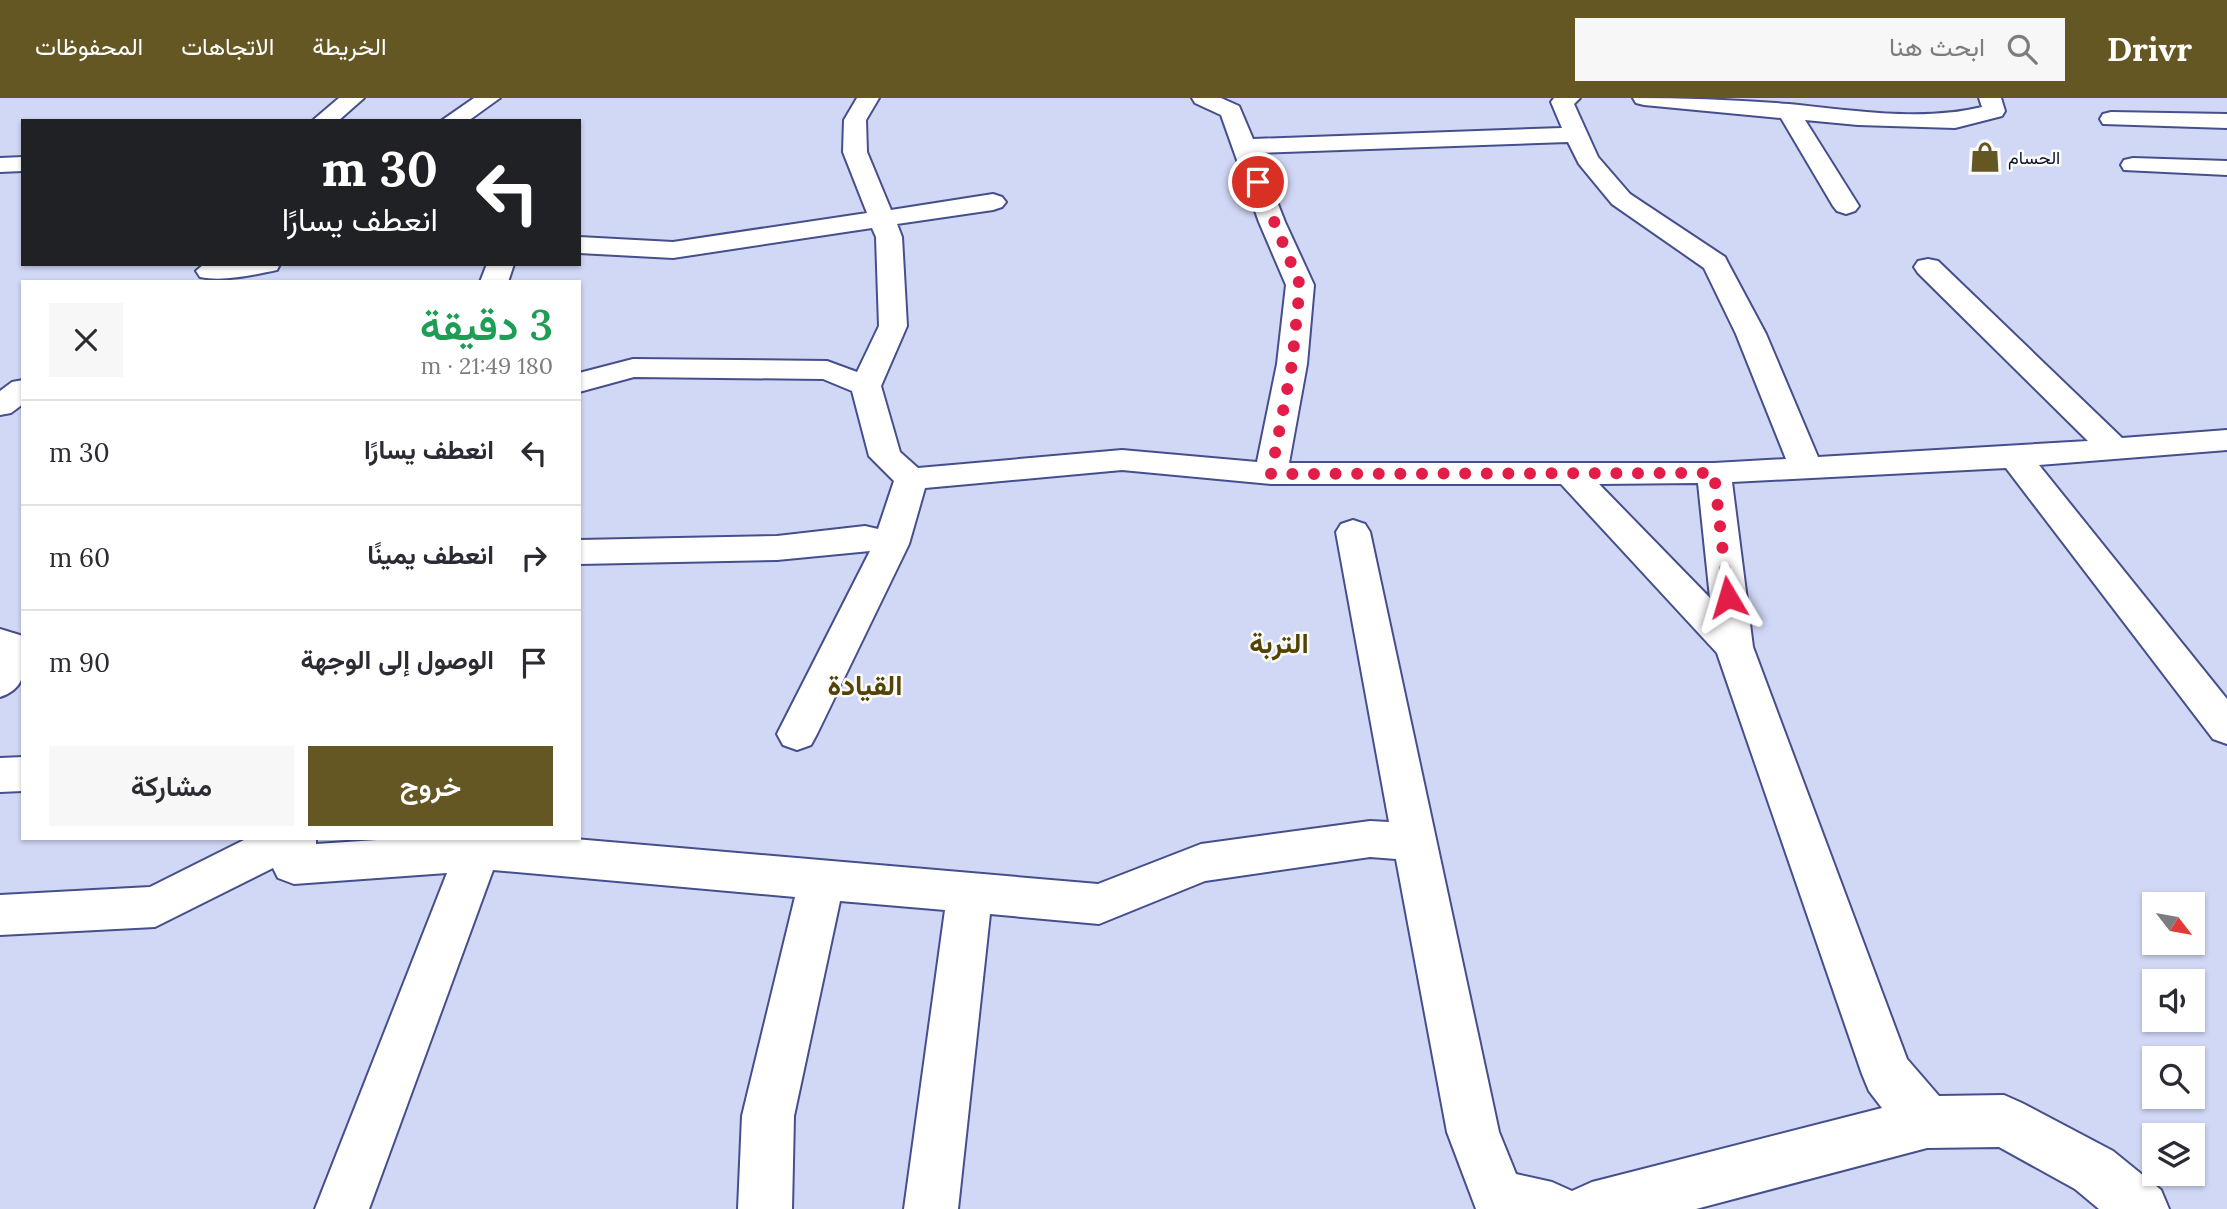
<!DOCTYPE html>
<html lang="ar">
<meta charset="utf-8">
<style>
body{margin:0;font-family:Lora,Vazirmatn,serif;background:#f7f7f7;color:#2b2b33;direction:rtl;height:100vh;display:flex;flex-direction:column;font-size:26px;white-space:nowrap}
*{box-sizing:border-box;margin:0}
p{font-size:23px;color:#7c7c81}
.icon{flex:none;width:38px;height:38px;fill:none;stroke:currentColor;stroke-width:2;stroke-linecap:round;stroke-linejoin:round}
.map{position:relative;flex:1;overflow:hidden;direction:ltr}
.side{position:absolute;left:21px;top:182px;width:560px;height:560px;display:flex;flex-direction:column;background:#fff;border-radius:0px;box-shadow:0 2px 5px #0004;direction:rtl}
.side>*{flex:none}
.banner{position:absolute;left:21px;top:21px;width:560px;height:147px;border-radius:0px;box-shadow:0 2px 5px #0004;direction:rtl;background:#202124;color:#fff;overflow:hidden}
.needle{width:46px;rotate:121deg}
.tools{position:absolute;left:2142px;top:794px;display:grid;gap:14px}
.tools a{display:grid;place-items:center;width:63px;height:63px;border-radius:0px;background:#fff;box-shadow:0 2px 5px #0004;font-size:35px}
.pin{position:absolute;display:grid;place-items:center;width:60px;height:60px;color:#fff;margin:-30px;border:4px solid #fff;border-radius:50%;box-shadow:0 2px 7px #0007}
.me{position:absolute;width:77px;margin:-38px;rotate:353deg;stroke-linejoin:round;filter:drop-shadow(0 0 5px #0008)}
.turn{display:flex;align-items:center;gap:24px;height:147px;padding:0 28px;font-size:32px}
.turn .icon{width:91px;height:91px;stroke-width:2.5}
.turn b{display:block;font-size:49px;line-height:60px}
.round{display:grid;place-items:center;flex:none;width:74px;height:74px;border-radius:0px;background:#f7f7f7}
.head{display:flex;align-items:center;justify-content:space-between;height:119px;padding:0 28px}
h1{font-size:42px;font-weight:600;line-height:52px;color:#1e9e55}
.button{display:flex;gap:14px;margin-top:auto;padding:14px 28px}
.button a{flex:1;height:80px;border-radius:0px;background:#655724;color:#fff;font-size:28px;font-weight:600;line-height:80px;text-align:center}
.button a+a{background:#f7f7f7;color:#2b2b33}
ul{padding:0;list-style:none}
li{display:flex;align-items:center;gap:21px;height:105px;padding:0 28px;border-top:2px solid #e1e1e2}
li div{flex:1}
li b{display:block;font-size:26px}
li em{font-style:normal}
header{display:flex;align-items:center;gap:42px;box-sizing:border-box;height:98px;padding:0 35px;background:#655724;color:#fff}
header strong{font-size:33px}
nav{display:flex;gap:38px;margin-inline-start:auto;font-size:24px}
.search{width:490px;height:63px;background:#f7f7f7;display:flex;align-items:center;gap:18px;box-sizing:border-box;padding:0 24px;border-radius:0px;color:#7c7c81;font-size:26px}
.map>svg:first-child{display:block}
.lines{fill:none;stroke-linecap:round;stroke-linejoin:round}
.minor-casing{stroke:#454f8c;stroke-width:4}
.minor{fill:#fff;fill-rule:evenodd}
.route{stroke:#e11d48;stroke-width:12;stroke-dasharray:0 21.6}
.labels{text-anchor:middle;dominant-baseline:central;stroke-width:5;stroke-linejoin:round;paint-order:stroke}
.far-poi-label{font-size:18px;fill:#0d1029;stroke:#fafafa;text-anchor:start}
.district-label{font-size:28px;font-weight:bold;fill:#524300;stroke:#fafafa}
</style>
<header>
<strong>Drivr</strong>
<div class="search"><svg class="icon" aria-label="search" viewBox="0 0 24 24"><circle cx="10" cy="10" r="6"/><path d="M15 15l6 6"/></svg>ابحث هنا</div>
<nav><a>الخريطة</a><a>الاتجاهات</a><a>المحفوظات</a></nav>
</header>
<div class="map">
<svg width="2227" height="1111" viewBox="0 0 2227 1111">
<rect width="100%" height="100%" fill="#d1d8f5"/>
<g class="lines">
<defs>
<path id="minor" d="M339,0H364L338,23H312Z
M474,0H500L468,23H441Z
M857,0H879L866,22L867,54L891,112L993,96L1002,99L1006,104L1002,109L993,112L897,126L902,139L907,228L881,288L900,354L918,370L1122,352L1257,364L1277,266L1286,187L1259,124L1221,17L1195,5L1192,0H1221L1239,8L1253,41L1562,30L1551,4L1554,0H1580L1574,6L1598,59L1630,96L1725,159L1728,165L1766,236L1818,359L2088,343L1918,175L1914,169L1918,163L1928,161L1938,163L2122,340L2227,332V352L2039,367L2227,601V646L2213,641L2006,370L1732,384L1753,549L1907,961L1939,998L2004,997L2022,1005L2113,1053L2161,1092L2169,1111H2099L2075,1091L1999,1049L1927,1050L1696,1111H1476L1447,1034L1396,761L1370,759L1205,783L1099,826L990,816L958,1111H904L945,812L840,803L794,1018L792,1111H738L742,1018L795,799L493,772L369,1111H315L447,775L294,786L278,780L273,770L155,829L0,837V797L150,789L248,740H316V746L407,740H563L1098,786L1201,746L1370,723L1389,724L1336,434L1341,426L1353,422L1365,426L1370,434L1499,1034L1516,1076L1552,1084L1572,1093L1592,1084L1882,1010L1869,993L1862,976L1717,555L1561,386H1271L1122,372L925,390L909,446L817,636L811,647L797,652L783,647L777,636L870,453L777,462L579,466V442L777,438L865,428L878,431L894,383L869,358L852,293L823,281L634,279L579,294V275L633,261L827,263L857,274L879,228L876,139L872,130L673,160L579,155V139L673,144L867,115L843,54L844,22ZM1568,44L1579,66L1612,106L1704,170L1736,236L1786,361L1714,365H1289L1307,266L1314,187L1285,124L1258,55ZM1698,385L1710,500L1599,386Z
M1633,0C1685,0 1737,2 1789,6C1850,12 1922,24 1982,9L1979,0H2001L2005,13L2002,18L1955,30L1858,27L1805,22L1859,108L1855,113L1846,116L1837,113L1833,108L1781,20L1644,7L1636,5Z
M2111,14L2227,16V30L2103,26L2100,21L2103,16Z
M23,59V73L0,74V60Z
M2133,60L2227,63V77L2124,72L2121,67L2124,62Z
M204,166H280L277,172C254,177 222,184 200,179L196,173Z
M487,166H514L508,184H480Z
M23,282V306L11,315L0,317V293L12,284Z
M0,531L23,538C23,565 31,589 0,599Z
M23,659V693L0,694V660Z"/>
</defs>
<!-- minor casing -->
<use href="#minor" class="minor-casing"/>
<!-- minor -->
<use href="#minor" class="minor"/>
</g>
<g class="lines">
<!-- route -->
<path class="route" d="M1258,84L1300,187L1292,266L1271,376L1714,375L1728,499"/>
</g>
<!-- icons -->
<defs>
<symbol id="shop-bare" viewBox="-9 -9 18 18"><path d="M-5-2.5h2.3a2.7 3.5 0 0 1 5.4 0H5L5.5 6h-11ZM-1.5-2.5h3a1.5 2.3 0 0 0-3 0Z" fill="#655724" stroke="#fafafa" stroke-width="2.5" paint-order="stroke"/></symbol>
</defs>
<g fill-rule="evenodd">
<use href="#shop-bare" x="1963" y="37" width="44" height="44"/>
</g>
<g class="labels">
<!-- far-poi labels -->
<g class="far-poi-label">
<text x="2008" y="59">الحسام</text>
</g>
<!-- district labels -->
<g class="district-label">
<text x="1279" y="545">التربة</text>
<text x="865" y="587">القيادة</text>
</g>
</g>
</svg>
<div class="tools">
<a><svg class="needle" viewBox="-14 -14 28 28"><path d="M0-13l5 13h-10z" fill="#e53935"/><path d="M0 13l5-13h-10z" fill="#7c7c81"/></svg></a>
<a><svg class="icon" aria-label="sound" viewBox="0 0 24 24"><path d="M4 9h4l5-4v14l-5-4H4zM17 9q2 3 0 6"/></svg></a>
<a><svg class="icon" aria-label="search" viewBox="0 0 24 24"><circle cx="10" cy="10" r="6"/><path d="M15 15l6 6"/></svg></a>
<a><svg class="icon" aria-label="layers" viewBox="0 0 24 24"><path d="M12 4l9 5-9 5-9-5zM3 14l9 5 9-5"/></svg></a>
</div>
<div class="pin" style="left:1258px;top:84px;background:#d93025"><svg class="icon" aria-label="arrive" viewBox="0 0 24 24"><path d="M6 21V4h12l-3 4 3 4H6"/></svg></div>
<svg class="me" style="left:1728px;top:499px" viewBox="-20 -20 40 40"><path d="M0-17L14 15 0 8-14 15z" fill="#e11d48" stroke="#fff" stroke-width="4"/></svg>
<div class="banner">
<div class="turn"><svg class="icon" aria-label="left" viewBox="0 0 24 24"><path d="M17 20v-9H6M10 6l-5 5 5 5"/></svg><div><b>30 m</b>انعطف يسارًا</div></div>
</div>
<section class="side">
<div class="head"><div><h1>3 دقيقة</h1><p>180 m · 21:49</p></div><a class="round"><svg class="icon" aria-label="close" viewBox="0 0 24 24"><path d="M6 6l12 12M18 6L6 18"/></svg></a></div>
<ul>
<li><svg class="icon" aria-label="left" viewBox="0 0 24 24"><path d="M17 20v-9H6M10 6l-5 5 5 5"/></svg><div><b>انعطف يسارًا</b></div><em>30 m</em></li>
<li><svg class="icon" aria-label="right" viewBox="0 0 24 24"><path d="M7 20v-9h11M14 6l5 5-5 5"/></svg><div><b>انعطف يمينًا</b></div><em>60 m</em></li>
<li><svg class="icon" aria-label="arrive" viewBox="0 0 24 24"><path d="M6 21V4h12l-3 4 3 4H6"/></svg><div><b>الوصول إلى الوجهة</b></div><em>90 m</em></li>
</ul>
<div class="button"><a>خروج</a><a>مشاركة</a></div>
</section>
</div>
